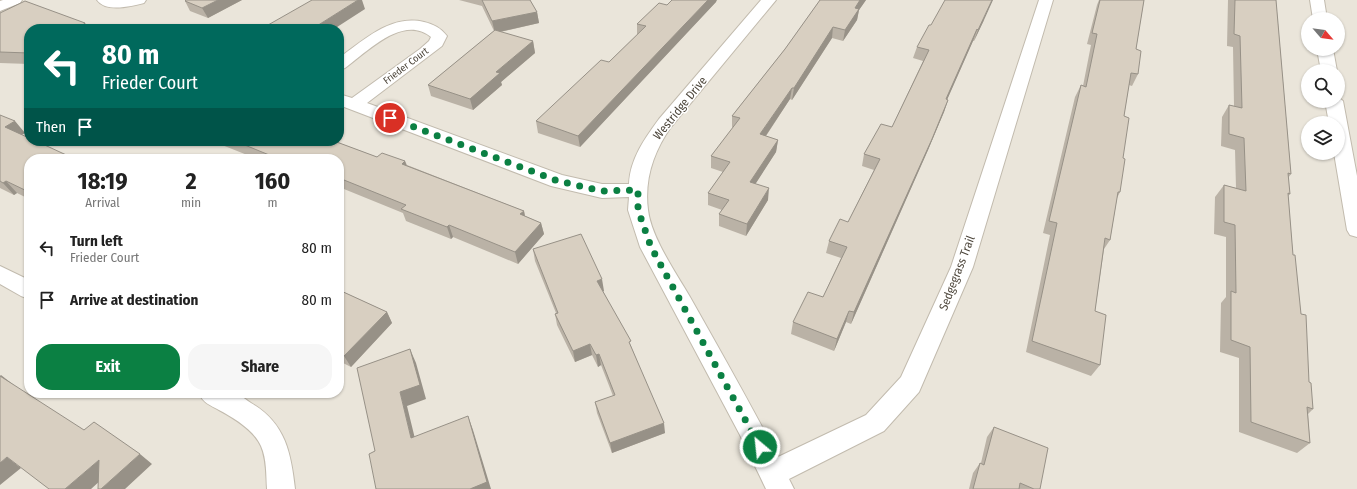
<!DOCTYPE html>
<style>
body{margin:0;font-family:"Fira Sans Condensed",sans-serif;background:#f6f6f6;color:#222;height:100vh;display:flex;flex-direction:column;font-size:15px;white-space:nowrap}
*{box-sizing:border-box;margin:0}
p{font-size:13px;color:#767676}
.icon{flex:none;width:22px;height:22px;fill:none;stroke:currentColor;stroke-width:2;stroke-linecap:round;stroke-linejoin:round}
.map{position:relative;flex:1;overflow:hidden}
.side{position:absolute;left:24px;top:154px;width:320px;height:244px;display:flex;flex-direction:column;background:#fff;border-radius:16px;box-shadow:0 1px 3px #0004}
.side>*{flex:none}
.hud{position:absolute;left:24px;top:24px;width:320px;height:122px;border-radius:16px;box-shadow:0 1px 3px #0004;background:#00695c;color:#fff;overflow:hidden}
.needle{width:26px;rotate:118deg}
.controls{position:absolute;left:1301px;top:12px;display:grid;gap:8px}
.controls a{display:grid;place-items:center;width:44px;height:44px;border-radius:50%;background:#fff;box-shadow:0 1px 3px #0004;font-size:20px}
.pin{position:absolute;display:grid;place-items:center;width:34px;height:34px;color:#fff;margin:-17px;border:2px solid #fff;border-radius:50%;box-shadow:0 1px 4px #0007}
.me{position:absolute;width:44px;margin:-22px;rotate:332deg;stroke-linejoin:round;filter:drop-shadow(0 0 3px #0008)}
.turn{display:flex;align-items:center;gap:14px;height:84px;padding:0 12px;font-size:18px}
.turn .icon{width:52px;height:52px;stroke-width:2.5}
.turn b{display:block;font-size:28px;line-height:34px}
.then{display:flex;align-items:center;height:38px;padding:0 12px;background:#0003;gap:8px;font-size:15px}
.eta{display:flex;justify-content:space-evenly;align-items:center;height:68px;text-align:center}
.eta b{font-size:24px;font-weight:700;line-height:28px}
.primary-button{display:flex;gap:8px;margin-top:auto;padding:8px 12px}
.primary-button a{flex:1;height:46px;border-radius:16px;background:#0b8043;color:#fff;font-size:16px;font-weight:700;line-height:46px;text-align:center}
.primary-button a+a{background:#f6f6f6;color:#222}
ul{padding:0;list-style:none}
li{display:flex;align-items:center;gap:12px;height:52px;padding:0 12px}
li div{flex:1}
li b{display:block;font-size:15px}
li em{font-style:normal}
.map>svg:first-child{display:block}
.residential{fill:#eae5da;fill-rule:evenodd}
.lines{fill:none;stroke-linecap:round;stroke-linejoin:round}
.street-casing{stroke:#c2bbae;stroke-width:2}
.street{fill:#fff;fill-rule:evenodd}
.wall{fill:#bab2a6}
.shaded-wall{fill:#979187}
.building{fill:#d8cfc1;stroke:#979187}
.route{stroke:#0b8043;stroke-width:7;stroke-dasharray:0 12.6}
.labels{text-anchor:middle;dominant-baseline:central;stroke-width:3;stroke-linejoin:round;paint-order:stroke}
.far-street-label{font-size:10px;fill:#4b4439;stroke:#fff}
.street-label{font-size:12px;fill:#4b4439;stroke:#fff}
</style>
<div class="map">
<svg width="1357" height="489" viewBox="0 0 1357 489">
<rect width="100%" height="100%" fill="#f6f3ec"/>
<!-- residential -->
<path class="residential" d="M0,0H1357V489H0ZM1308,19H1338V49H1308ZM29,29H339V141H29ZM1308,71H1338V101H1308ZM1308,123H1338V153H1308ZM29,159H339V393H29Z"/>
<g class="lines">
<defs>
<path id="street" d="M3,0H22L20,3L0,11V1Z
M97,0H146L144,3C132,6 106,13 97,0Z
M761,0H776L671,127C654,151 644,179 648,210C651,237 676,273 690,297C720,350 750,403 778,457L866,415L901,377L951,267L1039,0H1053L973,267L919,392L884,431L789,479L794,489H766L740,435L640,247L628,210L629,197L602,198L551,186L339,105V94L352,98L420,49L429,41L431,37C403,14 367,52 345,68L339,70V58C364,40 391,14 424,22C433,24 441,28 447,36L442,46L367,103L562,175L602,184H629C630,159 645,138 659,119Z
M1310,0H1324L1327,19H1313Z
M1317,49H1333L1337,71H1321Z
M1338,97L1343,101L1357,176V237L1350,235L1347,230L1334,153H1338V123H1329L1325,101H1338Z
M0,266L29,280V299L21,296L0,284Z
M199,393C208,393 227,391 235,393C241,395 246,400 251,403C285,423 291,452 295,489H267C266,475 267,459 261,446C254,430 234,418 219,410C210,405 203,403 199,393Z"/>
</defs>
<!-- street casing -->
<use href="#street" class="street-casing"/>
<!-- street -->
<use href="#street" class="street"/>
</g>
<!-- wall -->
<path class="wall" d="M242,0L208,18L190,11L185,1Z
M459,0H530L537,12L539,23L500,32L533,41L535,53L501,82L502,85L473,110L431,96L428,85L494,31L482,6Z
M820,0H866L859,10L857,20L843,41L832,38L792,100L790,99L766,136L778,140L776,152L755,184L768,200L746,236L719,226V214L722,210L708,205V193L723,172L711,168V156L733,128L732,127V116L785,49Z
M1099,0H1144L1136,49L1138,74L1132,86L1129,85L1124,116L1123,158L1120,192L1117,198L1110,240L1104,249L1095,311L1100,365L1091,376L1026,352L1050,235L1043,233L1075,97L1081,85L1083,86L1091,45L1087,44L1097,5Z
M1228,0H1276L1291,174L1288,178L1290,194L1288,196L1293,255L1309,382L1313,409L1308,414L1310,443L1297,453L1239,432V358L1220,352L1221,303L1226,297V237L1214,234L1215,197L1224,185L1236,188L1235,150L1221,146L1222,117L1229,105L1234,106L1233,47L1227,46Z
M716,2L580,147L538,133L536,121L609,62L637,35V24L667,5Z
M0,13L85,23L88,29H29V64L0,63Z
M984,20L974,41H973L947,100H948L944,112L928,150L851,324L846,322L834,351L791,334L793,322L823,297L841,258L826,253L829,241L848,222L874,170L862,166L864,154L892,127L923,61L913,58L917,47Z
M0,115L25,133L22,135L29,159V199L17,193L14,195L0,188Z
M212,141H334L377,157L405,161L407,165L524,211L525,216L541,223L544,234L518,264L453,237L451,239L406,221L403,213L339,187V159H257Z
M533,249L604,291H603L631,346L665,433L612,453L597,413L595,402L613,396L601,365L598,367L592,355L575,362L557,325L555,314L556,313L535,261Z
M339,290L387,312L392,323L351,367L339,361Z
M994,427L1040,489H969L973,473L980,463H981L987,437Z"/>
<!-- shaded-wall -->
<path class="shaded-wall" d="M218,0H242L208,18L202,8Z
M358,0H362L365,9L334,29H312Z
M708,0H717L716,2L580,147L578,136Z
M860,0H866L859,10L857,20L843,41L845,30L855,8Z
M992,0H993L984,20L974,41L978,30Z
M537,12L539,23L495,33L492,21Z
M85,23L88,29H78Z
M833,27L832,38L792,100L794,88Z
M977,29L973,41L942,111L946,99Z
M533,41L535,53L501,82L502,85L473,110L470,99L496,72Z
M792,88L790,99L759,146L760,134Z
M948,100L944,112L928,150L851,324L854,312Z
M15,121L25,133L15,138L5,127Z
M778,140L776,152L749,194L750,182Z
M405,161L409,173L402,164Z
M6,181L17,193L14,195L3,183Z
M769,188L768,200L746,236L747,224Z
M524,211L526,222L520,214Z
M541,223L544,234L518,264L515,252Z
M449,225L453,237L451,239L447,227Z
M602,279L604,291L599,293L597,281Z
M849,311L846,322L834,351L837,339Z
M387,312L392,323L351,367L344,356Z
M590,344L592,355L575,362L573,351Z
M410,349L416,363L426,399L407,406L418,451L411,438L400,392Z
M599,354L601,365L598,367L596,355Z
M1,375L15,386L0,377V376Z
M468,416L473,430L491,489H470Z
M664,423L665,433L612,453L610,443Z
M140,454L152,464L125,489H101Z
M7,457L21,468L0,485V463Z
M99,460L112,470L91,489H65Z"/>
<!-- building -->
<path class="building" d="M186,0H218L202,8L185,1Z
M312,0H358L312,29H261Z
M482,0H530L537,12L492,21Z
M672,0H708L578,136L536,121L601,60L609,62L646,26L637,24L659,3L667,5Z
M820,0H860L855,8L859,9L845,30L833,27L794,88H792L760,134L778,140L750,182L769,188L747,224L719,214L729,200L708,193L730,162L711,156L740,118L732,116L785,49Z
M945,0H992L978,30L977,29L946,99L948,100L932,139L854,312L849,311L837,339L793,322L808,292L823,297L847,247L829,241L840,219L848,222L880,159L864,154L881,124L892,127L929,50L917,47L929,25H931Z
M1100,0H1144L1136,49L1141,51L1138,74L1131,73L1124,116L1129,118L1123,158L1125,159L1120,192H1118L1110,240L1105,238L1095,311L1106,315L1100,365L1032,341L1057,223L1049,221L1081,85L1086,87L1097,34L1092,33Z
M1235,0H1276L1291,174L1288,173L1290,194L1288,193L1293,255H1295L1301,314L1306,315L1309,382L1311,383L1313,409L1307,407L1310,443L1251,422L1250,347L1231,340V291L1236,293L1235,225L1224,222V185L1246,191L1244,138L1229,134V105L1242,108L1240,36L1234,34Z
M25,1L85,23L78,29H29V53L0,52V13Z
M495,30L533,41L496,72L500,73L470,99L428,85Z
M0,115L15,121L5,127L29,138V141H36L75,159H29V192L6,181L3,183L0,181Z
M235,141H334L377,157L382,153L405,161L402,164L524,211L520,214L541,223L515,252L449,225L447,227L401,209L406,205L339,178V159H279Z
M581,234L602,279L597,281L631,341L629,342L664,423L610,443L595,402L615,395L599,354L596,355L590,344L573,351L555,314L558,313L533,249Z
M339,290L387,312L344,356L339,353Z
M410,349L420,385L400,392L411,438L468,416L487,482L470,489H376L369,454L375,451L357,368Z
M0,376L84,430L94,422L140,454L101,489H98L99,460L65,489H49L7,457L0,463Z
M994,427L1048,448L1040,489H1034L1020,483L1019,489H973L980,463L984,465Z"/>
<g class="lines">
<!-- route -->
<path class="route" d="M390,118L558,181L602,191L638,190V210L651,247L760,447"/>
</g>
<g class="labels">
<!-- far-street labels -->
<g class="far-street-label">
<text transform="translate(406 66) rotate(-37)">Frieder Court</text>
</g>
<!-- street labels -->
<g class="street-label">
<text transform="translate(680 108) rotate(-51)">Westridge Drive</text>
<text transform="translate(957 273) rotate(-69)">Sedgegrass Trail</text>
</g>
</g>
</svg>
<div class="controls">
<a><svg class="needle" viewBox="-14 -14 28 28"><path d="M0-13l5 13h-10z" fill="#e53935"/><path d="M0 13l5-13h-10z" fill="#767676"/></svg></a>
<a><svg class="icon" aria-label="search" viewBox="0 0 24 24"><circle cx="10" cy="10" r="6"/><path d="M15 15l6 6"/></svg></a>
<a><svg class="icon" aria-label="layers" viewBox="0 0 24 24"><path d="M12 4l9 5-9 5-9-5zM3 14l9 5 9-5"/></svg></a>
</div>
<div class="pin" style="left:390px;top:118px;background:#d93025"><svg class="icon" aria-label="arrive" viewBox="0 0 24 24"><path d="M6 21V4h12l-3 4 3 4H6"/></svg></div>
<svg class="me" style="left:760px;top:447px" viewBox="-20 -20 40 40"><circle r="17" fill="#0b8043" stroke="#fff" stroke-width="3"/><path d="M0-11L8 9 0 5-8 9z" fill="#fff"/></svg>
<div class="hud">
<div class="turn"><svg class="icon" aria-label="left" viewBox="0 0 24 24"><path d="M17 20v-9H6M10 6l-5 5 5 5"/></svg><div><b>80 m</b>Frieder Court</div></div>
<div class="then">Then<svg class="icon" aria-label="arrive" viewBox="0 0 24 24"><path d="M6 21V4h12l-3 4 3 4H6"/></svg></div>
</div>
<section class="side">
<div class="eta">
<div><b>18:19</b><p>Arrival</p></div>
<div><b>2</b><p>min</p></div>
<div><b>160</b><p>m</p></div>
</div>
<ul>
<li><svg class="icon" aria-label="left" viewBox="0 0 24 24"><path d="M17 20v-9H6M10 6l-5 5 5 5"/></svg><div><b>Turn left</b><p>Frieder Court</p></div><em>80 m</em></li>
<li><svg class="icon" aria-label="arrive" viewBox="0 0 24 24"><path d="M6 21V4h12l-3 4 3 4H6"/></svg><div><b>Arrive at destination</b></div><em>80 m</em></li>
</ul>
<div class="primary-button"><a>Exit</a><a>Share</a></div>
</section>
</div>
